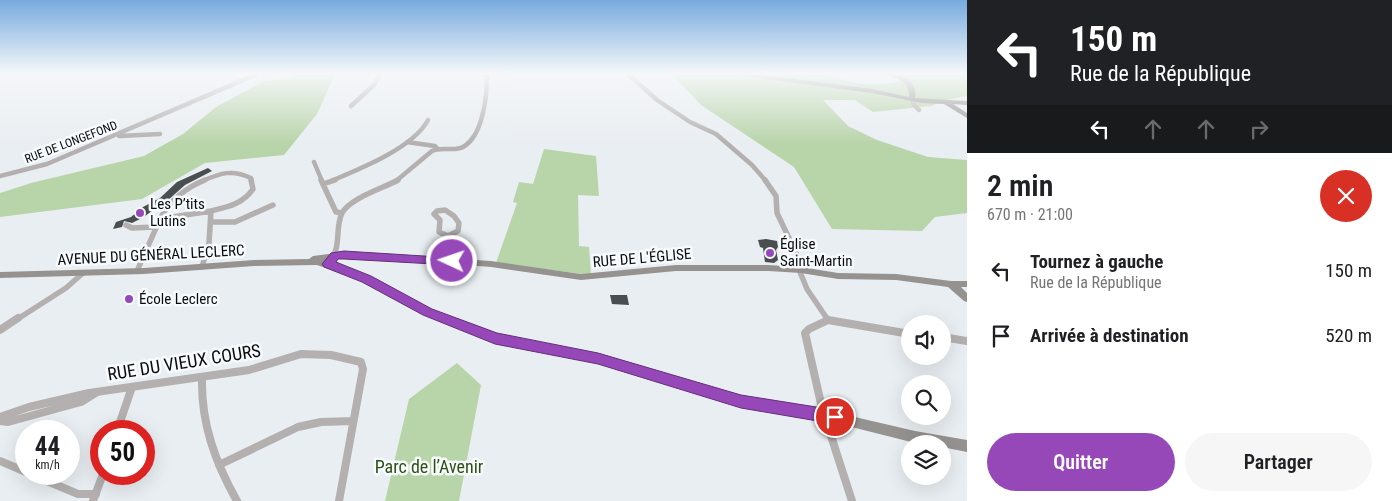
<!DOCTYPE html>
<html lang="fr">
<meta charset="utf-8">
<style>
body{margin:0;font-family:"Roboto Condensed",sans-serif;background:#f6f6f6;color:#202124;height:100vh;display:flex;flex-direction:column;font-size:19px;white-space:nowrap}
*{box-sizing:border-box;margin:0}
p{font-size:16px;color:#757577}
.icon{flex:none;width:28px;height:28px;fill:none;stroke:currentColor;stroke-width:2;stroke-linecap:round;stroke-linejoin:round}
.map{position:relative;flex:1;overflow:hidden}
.details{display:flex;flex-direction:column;background:#fff;width:425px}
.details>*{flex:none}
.top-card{background:#202124;color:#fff;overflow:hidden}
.fabs{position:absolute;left:901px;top:315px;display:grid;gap:10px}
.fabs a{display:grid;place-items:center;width:50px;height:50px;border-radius:50%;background:#fff;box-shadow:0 5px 20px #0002;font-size:25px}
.speed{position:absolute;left:15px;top:420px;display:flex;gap:10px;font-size:25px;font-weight:700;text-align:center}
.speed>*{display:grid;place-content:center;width:65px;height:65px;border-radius:50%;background:#fff;box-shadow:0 5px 20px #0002;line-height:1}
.speed small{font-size:12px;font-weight:400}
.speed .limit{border:8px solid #d22;background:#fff;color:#111}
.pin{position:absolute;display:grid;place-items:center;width:42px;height:42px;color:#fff;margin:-21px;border:2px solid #fff;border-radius:50%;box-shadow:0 1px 5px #0007}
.me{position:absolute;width:55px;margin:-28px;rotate:273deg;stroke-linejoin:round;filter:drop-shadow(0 0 4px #0008)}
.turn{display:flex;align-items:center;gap:18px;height:105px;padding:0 20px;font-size:22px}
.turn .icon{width:65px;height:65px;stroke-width:2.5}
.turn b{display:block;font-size:35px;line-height:42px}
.lanes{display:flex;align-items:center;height:48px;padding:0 20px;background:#0003;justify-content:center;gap:25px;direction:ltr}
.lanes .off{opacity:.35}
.round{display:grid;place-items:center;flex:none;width:52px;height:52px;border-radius:26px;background:#f6f6f6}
.headline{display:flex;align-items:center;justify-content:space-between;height:85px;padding:0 20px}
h1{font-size:30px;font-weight:600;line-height:38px}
.cta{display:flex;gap:10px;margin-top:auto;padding:10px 20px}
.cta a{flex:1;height:58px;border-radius:30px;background:#9748b8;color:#fff;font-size:20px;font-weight:600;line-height:58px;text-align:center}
.cta a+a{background:#f6f6f6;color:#202124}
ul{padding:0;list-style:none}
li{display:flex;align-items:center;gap:15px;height:65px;padding:0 20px}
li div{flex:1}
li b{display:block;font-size:19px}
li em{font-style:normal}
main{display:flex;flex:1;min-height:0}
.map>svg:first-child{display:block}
.green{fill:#b8d4a9}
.building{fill:#494e51}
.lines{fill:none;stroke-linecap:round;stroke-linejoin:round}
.street-far2{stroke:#b3b0af;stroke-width:4.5}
.street-far1{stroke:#b3b0af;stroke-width:5.5}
.street{stroke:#b3b0af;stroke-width:8}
.secondary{fill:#969290;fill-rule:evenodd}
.route{fill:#9748b8;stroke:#622f78}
.poi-dot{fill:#9748b8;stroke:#f7fbfe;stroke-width:2}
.labels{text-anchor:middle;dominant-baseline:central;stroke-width:5;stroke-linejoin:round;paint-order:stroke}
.far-street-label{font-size:12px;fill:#0a0b0d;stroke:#f7fbfe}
.poi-label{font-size:15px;fill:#0a0b0d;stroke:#f7fbfe;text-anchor:start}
.street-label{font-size:15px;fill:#0a0b0d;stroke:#f7fbfe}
.near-street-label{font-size:18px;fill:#0a0b0d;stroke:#f7fbfe}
.near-park-label{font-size:18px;fill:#2d5012;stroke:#f7fbfe}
</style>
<main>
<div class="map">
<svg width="967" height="501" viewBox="0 0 967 501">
<rect width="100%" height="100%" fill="#e9eef2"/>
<!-- green -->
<path class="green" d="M295,74H335L317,114L284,155L205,163L142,199L0,217V193L31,183L144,156L183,134L216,107L264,81L292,78Z
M672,74H826C851,86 879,87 905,80L895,74H967V96L942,101L931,106L873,112L855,100H823L848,126L877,140L928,157L967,160V213L935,217L922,231L832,229L794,167L701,105Z
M544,149L596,156L599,196L578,195L579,246L589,247L591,275L496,263L517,203L513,202L519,182L533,184Z
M457,363L481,385L459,501H385L409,399Z"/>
<!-- building -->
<path class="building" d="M208,168L212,171L185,185L167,201L142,218L132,223L124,221L122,227L113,229L116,222L131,217L143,207L160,198L177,182Z
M766,239L777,241L778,247L776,250L778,260L774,263L765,262L763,248L760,247L758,240Z
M610,295H627L629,305L612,304Z"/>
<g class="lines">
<!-- street-far2 -->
<path class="street-far2" d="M628,74L657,100L690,122L716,134L752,165L766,181
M912,99L914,105L919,110
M351,106L374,85L380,74
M119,136L160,134
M407,142L435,146L438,149
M314,162L322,181
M0,176L47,164L257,74
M202,181C221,173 232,169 251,178L252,181
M331,181C360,169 413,148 428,120
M396,181L432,151C442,146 454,152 463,147C483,136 487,96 487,76L483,74"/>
<!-- street-far1 -->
<path class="street-far1" d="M321,180L336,212L342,213
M765,180L776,196L777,213L798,257L800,272L807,289L828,320
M323,184L335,180
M445,210L454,216L459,223L458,231L448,236L439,232L440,220L434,214L437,211Z
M211,211C227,207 243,204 253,189L251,180
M160,219C169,201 187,187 205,180
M211,222H235L273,205
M126,225L132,228L156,227
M448,236L452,261
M328,264C343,247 334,230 342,213C350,198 384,188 398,180
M137,271L160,219L211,211L209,243L202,267
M16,320L66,288L83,273"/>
<!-- street -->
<path class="street" d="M828,320L809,329L805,333L822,408L852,501
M828,320L910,334
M0,330L18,318
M942,337L967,341
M202,378C201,423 215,462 237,501
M0,417L29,407L89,393L249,370L301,354L331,355L361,362L363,369L339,501
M0,421L8,422L81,402L97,392
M117,431L132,387
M0,461L26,472
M219,465L298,427L321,422L353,421
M30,474L78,494H96
M93,501L103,474"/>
<!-- secondary -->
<path class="secondary" d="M740,74H757L872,89L909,97C910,81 898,80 887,74C902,74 918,81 915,98L967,101V105L953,104L967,113V118L944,104L922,103L872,93L743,76Z
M344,252L491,261L581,274L676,265H768L801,267L838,273L896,274L951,281H967V287H961L967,293V302L964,301L948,287L896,280L838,279L801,273L768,271H676L581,280L491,267L452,264L344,258L324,261L361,274L430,309L496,335L598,355L741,396L816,408L915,431L967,440V452L942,447V444L915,443L816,418L741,406L598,363L495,343L424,315L355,278L317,265L254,266L144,274L0,278V272L144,268L254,260L309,259L313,256Z"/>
</g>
<!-- sky -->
<linearGradient id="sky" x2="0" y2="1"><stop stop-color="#77aade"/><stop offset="0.51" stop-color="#f5f7f9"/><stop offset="1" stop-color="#f5f7f9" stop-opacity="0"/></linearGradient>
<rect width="967" height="144" fill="url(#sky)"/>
<!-- route -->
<path class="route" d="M344,251L456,258L458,261L456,264L452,265L344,259H338L336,262L371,276L432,309L497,333L598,353L741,395L835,410L840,412L843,417L840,422L835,424L741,408L598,364L495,344L423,315L362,282L324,267L322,264L331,253Z"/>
<!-- markers -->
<g class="poi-dot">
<circle cx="140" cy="213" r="5"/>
<circle cx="770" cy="253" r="5"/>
<circle cx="129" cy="299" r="5"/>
</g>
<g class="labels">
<!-- far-street labels -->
<g class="far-street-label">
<text transform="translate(71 142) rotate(-21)">RUE DE LONGEFOND</text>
</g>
<!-- poi labels -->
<g class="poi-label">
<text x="150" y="204">Les P’tits<tspan x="150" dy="17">Lutins</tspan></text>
<text x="780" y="244">Église<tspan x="780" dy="17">Saint-Martin</tspan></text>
<text x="139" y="299">École Leclerc</text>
</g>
<!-- street labels -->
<g class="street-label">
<text transform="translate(151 255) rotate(-3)">AVENUE DU GÉNÉRAL LECLERC</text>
<text transform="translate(642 258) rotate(-5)">RUE DE L'ÉGLISE</text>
</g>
<!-- near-street labels -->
<g class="near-street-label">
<text transform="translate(184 362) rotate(-9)">RUE DU VIEUX COURS</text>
</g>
<!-- near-park labels -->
<g class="near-park-label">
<text x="429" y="466">Parc de l’Avenir</text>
</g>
</g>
</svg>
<div class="fabs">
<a><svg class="icon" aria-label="sound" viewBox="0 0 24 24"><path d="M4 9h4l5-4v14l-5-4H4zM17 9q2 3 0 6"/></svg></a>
<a><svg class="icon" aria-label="search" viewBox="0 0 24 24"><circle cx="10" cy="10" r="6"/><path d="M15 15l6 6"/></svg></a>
<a><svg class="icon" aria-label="layers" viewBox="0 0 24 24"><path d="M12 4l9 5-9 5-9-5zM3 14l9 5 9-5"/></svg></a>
</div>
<div class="speed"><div>44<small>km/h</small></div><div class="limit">50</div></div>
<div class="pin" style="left:835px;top:417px;background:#d93025"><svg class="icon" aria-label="arrive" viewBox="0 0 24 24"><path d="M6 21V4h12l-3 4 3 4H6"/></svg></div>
<svg class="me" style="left:452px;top:261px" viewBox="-20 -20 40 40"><circle r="17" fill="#9748b8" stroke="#fff" stroke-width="3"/><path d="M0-11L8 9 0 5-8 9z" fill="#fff"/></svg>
</div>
<section class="details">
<div class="top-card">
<div class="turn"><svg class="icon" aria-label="left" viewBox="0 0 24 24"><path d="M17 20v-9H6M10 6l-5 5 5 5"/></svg><div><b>150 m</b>Rue de la République</div></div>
<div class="lanes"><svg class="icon" aria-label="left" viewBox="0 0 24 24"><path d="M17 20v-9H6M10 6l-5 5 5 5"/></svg><svg class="icon off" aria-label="ahead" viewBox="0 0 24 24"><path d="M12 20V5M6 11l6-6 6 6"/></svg><svg class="icon off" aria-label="ahead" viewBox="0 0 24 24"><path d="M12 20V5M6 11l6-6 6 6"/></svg><svg class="icon off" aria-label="right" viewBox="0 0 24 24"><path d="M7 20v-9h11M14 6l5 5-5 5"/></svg></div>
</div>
<div class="headline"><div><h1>2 min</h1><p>670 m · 21:00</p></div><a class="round" style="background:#d93025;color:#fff"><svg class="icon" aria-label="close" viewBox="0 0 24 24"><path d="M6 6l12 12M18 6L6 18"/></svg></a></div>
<ul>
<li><svg class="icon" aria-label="left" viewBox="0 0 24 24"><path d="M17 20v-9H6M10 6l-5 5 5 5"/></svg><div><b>Tournez à gauche</b><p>Rue de la République</p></div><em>150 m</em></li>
<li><svg class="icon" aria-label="arrive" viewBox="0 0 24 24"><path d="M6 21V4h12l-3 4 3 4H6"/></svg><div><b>Arrivée à destination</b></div><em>520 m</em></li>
</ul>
<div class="cta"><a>Quitter</a><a>Partager</a></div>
</section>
</main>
